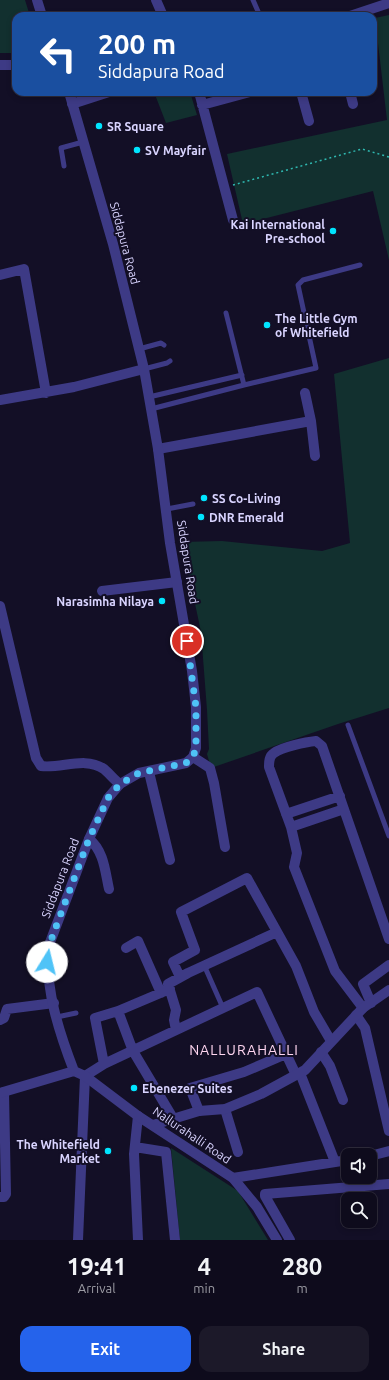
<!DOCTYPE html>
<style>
body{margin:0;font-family:Ubuntu,sans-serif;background:#1c1929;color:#f1f3f6;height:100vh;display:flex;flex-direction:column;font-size:15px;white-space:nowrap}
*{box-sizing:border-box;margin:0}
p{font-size:13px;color:#9b9ba3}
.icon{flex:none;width:22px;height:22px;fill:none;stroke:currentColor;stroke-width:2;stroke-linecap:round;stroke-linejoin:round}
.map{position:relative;height:1240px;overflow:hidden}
.sheet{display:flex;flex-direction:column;background:#0e0b1c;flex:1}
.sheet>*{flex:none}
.banner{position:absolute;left:12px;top:12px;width:365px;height:84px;border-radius:12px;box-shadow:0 2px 6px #0003,0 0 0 1px #2e2b3b;background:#1a4fa0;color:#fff;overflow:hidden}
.fabs{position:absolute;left:341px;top:1148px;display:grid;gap:8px}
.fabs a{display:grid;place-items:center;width:36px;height:36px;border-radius:8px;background:#0e0b1c;box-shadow:0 2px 6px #0003,0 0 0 1px #2e2b3b;font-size:20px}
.pin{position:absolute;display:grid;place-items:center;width:34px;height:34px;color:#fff;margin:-17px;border:2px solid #fff;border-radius:50%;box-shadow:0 1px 4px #0007}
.me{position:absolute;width:44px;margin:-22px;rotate:9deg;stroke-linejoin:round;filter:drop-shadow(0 0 3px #0008)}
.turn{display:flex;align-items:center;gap:14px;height:84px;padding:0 20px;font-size:18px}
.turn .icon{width:52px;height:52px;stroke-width:2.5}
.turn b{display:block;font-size:28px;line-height:34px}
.eta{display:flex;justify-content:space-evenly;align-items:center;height:68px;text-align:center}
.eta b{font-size:24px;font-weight:600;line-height:28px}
.primary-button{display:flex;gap:8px;margin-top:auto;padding:8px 20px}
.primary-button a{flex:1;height:46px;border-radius:12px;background:#2563eb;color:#fff;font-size:16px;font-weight:600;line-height:46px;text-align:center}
.primary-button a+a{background:#1c1929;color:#f1f3f6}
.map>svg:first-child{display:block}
.green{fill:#12302f}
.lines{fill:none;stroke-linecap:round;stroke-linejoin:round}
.path{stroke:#2fb8b0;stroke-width:1.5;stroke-dasharray:2 3;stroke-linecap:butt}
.service{stroke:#3d3a85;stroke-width:5}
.minor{stroke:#3d3a85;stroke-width:10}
.tertiary{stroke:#3d3a85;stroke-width:10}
.route{stroke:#4fc3f7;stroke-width:7;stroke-dasharray:0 12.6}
.poi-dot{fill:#00e5ff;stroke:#130f26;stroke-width:1.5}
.labels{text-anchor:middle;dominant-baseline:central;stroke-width:4;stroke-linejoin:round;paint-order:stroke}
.poi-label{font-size:12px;font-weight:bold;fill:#d9d4ff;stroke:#130f26;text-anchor:start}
.street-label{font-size:12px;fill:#d9d4ff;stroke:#130f26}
.quarter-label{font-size:14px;letter-spacing:1px;fill:#ffd6f0;stroke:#130f26}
</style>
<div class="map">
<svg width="389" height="1240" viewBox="0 0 389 1240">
<rect width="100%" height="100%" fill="#130f26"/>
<!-- green -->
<path class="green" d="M0,0H25L30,16H16V53H0Z
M389,15V260L373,191L243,224L227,154L387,120L375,18Z
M154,92H190L197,115L166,123Z
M389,358V708L338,724L211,768L207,754L209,749L207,710L201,632L182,542L222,541L322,551L350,543L334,374Z
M171,1148L238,1191L268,1240H180Z"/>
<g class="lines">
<!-- path -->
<path class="path" d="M233,185L362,149L389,157"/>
<!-- service -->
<path class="service" d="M253,0L260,16
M64,166L61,148L83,142
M139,349L161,343L164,345
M144,369L167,363L170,361
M244,385L316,368L298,285L303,280L360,265
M149,397L242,375
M151,409L244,385L226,313
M167,509L193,504
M348,725L389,836
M204,965L223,1008
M57,1017L76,1013"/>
<!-- minor -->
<path class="minor" d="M156,0L163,16
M0,65H16
M199,92L233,220
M301,92L309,121
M350,92L353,104
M202,105L250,92
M0,275L24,269L46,393
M0,400L74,387L144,369
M311,421L315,456
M158,449L311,421L305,393
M102,591L177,582
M0,606L36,758L41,766C61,769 85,756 104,769C109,773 114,780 120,784
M193,757L210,768L214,783L225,847
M149,772L170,860
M286,814L340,796
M291,827L344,809
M89,839C104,851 105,871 109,889
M126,948L138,941L161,993
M180,977L173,962L195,950L181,912L247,878L296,966L314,1012L331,1041
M371,1003L363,984L389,965
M363,1008L335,971L294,867L297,853L291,827L269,767C269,762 269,756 274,753C282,747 306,742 316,741L322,746L389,939
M118,1011L133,1051L173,1118
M356,1015L365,1028L389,1131
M0,1020L4,1018L7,1009L54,1003
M176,1030L174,1020L176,1010L168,984L188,973L277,932
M321,1052L330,1066L343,1100
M104,1064L95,1018L118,1011L170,989
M300,1073L335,1162
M225,1109L238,1152
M199,1111L190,1088L244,1072L286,1054
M135,1147L166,1152L175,1240
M370,1156L389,1151
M233,1178L348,1160
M0,1197H4L6,1194L4,1092
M78,1240L85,1076L104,1064L257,992L296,1075
M138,1240L134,1154L138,1116
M290,1240L265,1196V1194L389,1184"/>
<!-- tertiary -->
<path class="tertiary" d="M37,0L42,16
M350,16L389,3
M69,92L113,244L144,369L158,449L170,543L192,671L196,707V748L193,757L186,763L139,773L120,784L108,798L89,839L49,945C44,987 59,1032 74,1071
M72,104L109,92
M74,1071L85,1076L138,1116L233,1178L257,1207L277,1240
M0,1093L74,1071
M153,1125L199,1111L225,1109L261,1094L305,1070L363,1008L389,990"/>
</g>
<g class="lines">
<!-- route -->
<path class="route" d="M47,962L49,946L54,932L89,839L108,798L120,784L139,773L186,763L193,757L196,748V707L187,641"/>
</g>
<!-- markers -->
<g class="poi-dot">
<circle cx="99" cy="126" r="4"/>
<circle cx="137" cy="150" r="4"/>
<circle cx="333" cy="231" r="4"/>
<circle cx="267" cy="325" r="4"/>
<circle cx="204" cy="498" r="4"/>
<circle cx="201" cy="517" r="4"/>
<circle cx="162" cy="601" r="4"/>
<circle cx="134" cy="1088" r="4"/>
<circle cx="108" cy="1151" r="4"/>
</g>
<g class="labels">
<!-- poi labels -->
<g class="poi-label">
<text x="107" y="126">SR Square</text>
<text x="145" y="150">SV Mayfair</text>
<text x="325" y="224" text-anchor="end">Kai International<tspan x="325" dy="14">Pre-school</tspan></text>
<text x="275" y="318">The Little Gym<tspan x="275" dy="14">of Whitefield</tspan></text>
<text x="212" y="498">SS Co-Living</text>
<text x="209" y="517">DNR Emerald</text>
<text x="154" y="601" text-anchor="end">Narasimha Nilaya</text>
<text x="142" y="1088">Ebenezer Suites</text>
<text x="100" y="1144" text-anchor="end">The Whitefield<tspan x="100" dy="14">Market</tspan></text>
</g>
<!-- street labels -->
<g class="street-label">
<text transform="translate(125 243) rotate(75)">Siddapura Road</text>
<text transform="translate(188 562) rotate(81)">Siddapura Road</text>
<text transform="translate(60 878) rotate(-69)">Siddapura Road</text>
<text transform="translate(192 1135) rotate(34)">Nallurahalli Road</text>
</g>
<!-- quarter labels -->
<g class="quarter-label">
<text x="244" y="1050">NALLURAHALLI</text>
</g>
</g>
</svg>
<div class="fabs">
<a><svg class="icon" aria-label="sound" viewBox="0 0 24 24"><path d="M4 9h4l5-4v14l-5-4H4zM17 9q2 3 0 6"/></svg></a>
<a><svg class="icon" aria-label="search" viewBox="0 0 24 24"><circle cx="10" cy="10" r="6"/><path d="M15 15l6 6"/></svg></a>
</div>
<div class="pin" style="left:187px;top:641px;background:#d93025"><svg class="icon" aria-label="arrive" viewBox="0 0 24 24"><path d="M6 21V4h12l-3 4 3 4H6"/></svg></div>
<svg class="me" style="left:47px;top:962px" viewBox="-20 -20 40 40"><circle r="19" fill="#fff"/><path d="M0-13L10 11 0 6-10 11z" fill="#4fc3f7"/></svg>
<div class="banner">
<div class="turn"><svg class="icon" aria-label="left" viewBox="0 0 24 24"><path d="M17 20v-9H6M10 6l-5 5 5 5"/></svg><div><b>200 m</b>Siddapura Road</div></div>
</div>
</div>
<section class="sheet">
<div class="eta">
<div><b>19:41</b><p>Arrival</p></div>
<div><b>4</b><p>min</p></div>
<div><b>280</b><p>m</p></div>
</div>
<div class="primary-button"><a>Exit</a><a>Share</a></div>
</section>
